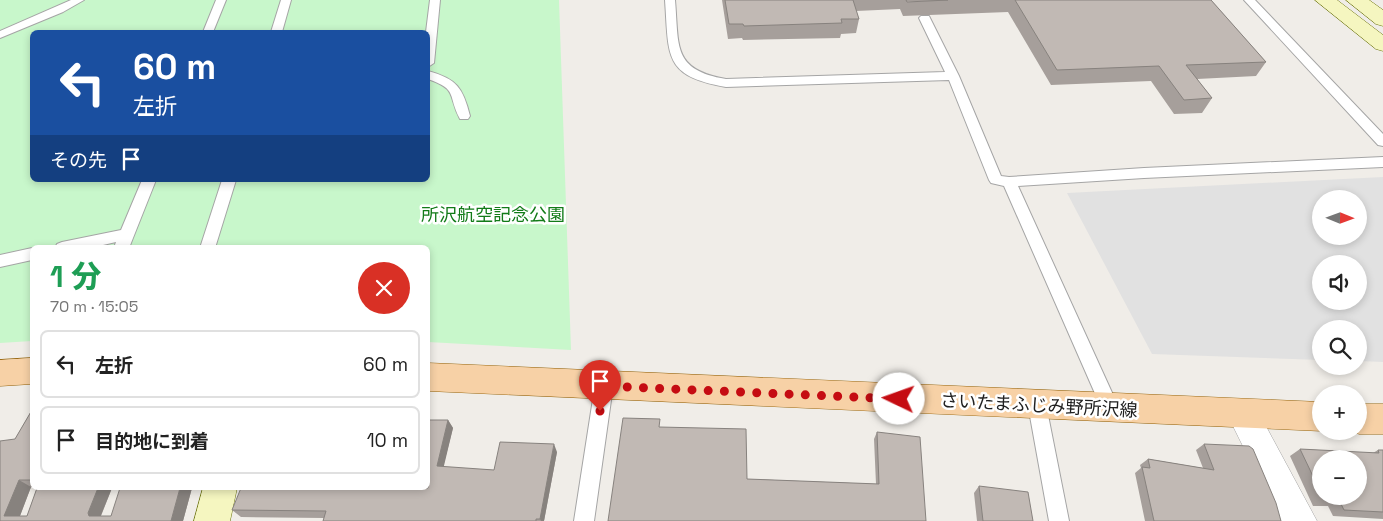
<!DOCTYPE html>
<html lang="ja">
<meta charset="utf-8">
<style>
body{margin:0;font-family:"Space Grotesk","Noto Sans JP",sans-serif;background:#f6f6f6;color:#222;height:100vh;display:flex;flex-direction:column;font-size:19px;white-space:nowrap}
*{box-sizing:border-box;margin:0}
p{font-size:16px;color:#767676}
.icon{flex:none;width:28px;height:28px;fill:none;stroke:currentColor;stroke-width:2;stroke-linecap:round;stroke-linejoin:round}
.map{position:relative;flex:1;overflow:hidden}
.panel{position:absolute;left:30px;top:245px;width:400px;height:245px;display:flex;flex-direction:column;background:#fff;border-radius:8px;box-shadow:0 2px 8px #0003}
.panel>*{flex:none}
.top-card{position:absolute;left:30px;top:30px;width:400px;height:152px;border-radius:8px;box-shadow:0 2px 8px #0003;background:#1a4fa0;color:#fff;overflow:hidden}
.needle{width:32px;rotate:91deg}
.fabs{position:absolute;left:1312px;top:190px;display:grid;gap:10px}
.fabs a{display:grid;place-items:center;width:55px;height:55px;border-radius:50%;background:#fff;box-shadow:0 2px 8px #0003;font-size:25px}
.pin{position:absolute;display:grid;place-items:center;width:42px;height:42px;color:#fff;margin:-51px -21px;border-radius:50% 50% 50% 0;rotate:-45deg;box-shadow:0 0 5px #0007}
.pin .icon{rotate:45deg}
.me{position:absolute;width:55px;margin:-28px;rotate:273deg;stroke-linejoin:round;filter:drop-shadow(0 0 4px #0008)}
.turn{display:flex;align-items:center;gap:18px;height:105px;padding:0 20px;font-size:22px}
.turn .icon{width:65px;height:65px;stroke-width:2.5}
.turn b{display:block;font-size:35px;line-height:42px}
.then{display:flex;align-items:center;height:48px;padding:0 20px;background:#0003;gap:10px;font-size:19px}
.round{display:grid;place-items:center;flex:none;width:52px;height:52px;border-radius:26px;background:#f6f6f6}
.headline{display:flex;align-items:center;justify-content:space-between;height:85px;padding:0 20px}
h1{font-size:30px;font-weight:800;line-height:38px;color:#1e9e55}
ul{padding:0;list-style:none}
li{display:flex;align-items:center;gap:15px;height:68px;margin:0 10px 8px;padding:0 10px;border:2px solid #e0e0e0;border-radius:8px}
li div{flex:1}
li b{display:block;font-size:19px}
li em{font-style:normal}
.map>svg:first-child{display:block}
.park{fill:#c8f7cb;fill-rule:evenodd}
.parking{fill:#e1e1e1;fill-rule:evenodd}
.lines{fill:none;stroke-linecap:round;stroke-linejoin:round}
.lane-casing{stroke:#a5a5a5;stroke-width:2}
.street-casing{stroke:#a5a5a5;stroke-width:1}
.secondary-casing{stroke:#6c740c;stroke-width:1}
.primary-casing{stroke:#946209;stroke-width:1}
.lane{fill:#fff;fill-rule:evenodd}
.street{fill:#fff;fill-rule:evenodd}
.secondary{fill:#f5f6c0;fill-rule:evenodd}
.primary{fill:#f7d1a6;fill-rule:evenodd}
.wall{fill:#a69f9b;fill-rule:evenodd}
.shaded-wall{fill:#87827e}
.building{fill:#c1b9b4;stroke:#87827e}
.route{stroke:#c50c12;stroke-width:9;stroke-dasharray:0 16.2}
.labels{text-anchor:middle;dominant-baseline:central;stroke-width:5;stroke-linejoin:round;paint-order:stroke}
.park-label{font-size:18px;fill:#127b18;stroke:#fff}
.street-label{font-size:18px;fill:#212121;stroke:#fff}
</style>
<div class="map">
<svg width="1383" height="521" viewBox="0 0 1383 521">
<rect width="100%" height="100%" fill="#f0ede8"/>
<!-- park -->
<path class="park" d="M0,0H559L571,350L428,342V248H32V341L0,343ZM32,32H428V180H32Z"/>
<!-- parking -->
<path class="parking" d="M1383,177V362L1359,361V329H1321V360L1152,354L1067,193ZM1321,199H1359V236H1321ZM1321,264H1359V301H1321Z"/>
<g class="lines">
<defs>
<path id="lane" d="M71,0H84L63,12L0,38V31Z
M216,0H226L213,32H203Z
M281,0H291L282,32H271Z
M430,0H440L434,63L428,67V32H426Z
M665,0H675C679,46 672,70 726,79L945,72L919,18L921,16H929L959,76L1001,176L1009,177L1144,168L1383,157V167L1144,178L1018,186L1119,408L1116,414L1110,416L1104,414L1004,186L991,183L989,180L949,80L726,87C663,76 669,56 665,0Z
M1244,0H1255L1383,134V146L1378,145Z
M428,71C457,79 463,88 470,116L468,119H460C447,95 459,90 428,79Z
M142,180H156L129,248H114L116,242L90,248H55L57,244L62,242L121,230Z
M222,180H236L215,248H200Z
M32,248V260L0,267V255Z
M604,378L610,381L613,386L594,521H574L595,386L598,381Z
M1037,397L1043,399L1046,405L1069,521H1049L1028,405L1031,399Z"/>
<path id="street" d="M1243,399L1254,404L1317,521H1280L1227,414L1232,404Z"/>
<path id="secondary" d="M1315,0H1337L1383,35V51L1376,49Z
M1346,0H1369L1383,10V26L1376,24Z
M203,488H237L230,521H194Z"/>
<path id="primary" d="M32,358V384L0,386V360Z
M428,363L1321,402L1322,431L428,391Z
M1359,404H1383V434H1359L1353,431H1359Z"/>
</defs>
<!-- lane casing -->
<use href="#lane" class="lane-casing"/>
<!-- street casing -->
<use href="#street" class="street-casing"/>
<!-- secondary casing -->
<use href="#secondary" class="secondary-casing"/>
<!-- primary casing -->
<use href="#primary" class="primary-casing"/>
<!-- lane -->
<use href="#lane" class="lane"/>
<!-- street -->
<use href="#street" class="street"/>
<!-- secondary -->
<use href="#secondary" class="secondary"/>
<!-- primary -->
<use href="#primary" class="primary"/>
</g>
<!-- wall -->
<path class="wall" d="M722,0H1211L1266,62L1256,76L1197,79L1212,98L1202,113L1174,114L1151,81L1051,85L1008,12L903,16L900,9L856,11L859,19L856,33L841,34L840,38L743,40L742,38L728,39Z
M32,410V487H31L20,516H27L37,488H112L101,516H111L192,488L183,521H0L15,439Z
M448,420L453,428L443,467L494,470L557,452L544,521H323L324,518L241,517L232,510Z
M660,427L747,479L876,484L874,439L877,432L926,521H608Z
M1204,444L1281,521H1145L1135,473L1141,468L1140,465L1148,459L1203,468L1196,450Z
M1300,449L1373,453L1378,450H1383V519L1333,516L1328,506H1313L1290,456ZM1321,459L1359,496H1321Z
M979,486L1033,521H977L974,493Z"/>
<!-- shaded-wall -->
<path class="shaded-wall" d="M448,420L453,428L442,474L437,466Z
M554,444L557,452L544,521H541L540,519Z
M19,480L31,487L18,521L4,516Z
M98,488H112L99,520L89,516L88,513Z
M180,488H192L183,521H171Z"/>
<!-- building -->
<path class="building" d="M725,0H853L859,19H841L842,23L744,26L743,24H729Z
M906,0H948L907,2Z
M1015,0H1211L1266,62L1186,65L1212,98L1184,100L1159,66L1057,70Z
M32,410V480H19L4,516H27L37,488H98L88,513L89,516H111L120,488H180L171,521H0V441L15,439Z
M623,418L660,419L659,427L746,429L747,479L879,484L877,432L920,437L926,521H608Z
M428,420H448L437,466L494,470L500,442L554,444L540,519H536V521H323L326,511L232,510L241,488H428Z
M1204,444L1249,446L1253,449L1276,503L1281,521H1154L1142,467L1150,468L1148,459L1214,470Z
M1300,449L1379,453L1378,450H1383V512L1344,510L1339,500L1324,499L1323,496H1359V459H1321V493Z
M979,486L1028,492L1033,521H983Z"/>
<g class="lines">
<!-- route -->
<path class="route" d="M600,411L604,386L899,399"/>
</g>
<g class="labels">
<!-- park labels -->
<g class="park-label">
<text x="493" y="214">所沢航空記念公園</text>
</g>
<!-- street labels -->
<g class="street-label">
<text transform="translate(1039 405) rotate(3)">さいたまふじみ野所沢線</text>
</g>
</g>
</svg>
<div class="fabs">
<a><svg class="needle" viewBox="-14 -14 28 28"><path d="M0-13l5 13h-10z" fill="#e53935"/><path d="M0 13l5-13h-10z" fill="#767676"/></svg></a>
<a><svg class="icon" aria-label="sound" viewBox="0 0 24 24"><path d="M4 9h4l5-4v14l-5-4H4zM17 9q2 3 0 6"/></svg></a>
<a><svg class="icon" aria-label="search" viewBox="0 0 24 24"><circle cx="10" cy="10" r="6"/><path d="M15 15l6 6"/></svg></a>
<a>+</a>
<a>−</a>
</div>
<div class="pin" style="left:600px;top:411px;background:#d93025"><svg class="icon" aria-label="arrive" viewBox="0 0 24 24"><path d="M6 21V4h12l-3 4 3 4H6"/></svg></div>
<svg class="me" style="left:899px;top:399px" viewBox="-20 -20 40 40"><circle r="19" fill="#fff"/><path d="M0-13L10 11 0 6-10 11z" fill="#c50c12"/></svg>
<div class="top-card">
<div class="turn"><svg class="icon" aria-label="left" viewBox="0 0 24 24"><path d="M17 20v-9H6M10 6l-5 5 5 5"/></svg><div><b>60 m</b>左折</div></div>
<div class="then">その先<svg class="icon" aria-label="arrive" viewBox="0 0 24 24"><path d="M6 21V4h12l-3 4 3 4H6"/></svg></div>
</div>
<section class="panel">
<div class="headline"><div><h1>1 分</h1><p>70 m · 15:05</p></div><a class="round" style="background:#d93025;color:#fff"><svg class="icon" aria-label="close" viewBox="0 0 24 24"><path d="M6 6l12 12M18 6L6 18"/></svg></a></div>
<ul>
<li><svg class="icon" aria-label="left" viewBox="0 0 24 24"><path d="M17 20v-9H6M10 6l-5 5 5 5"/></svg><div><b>左折</b></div><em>60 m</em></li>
<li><svg class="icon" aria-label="arrive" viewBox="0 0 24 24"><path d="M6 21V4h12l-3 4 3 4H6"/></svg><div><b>目的地に到着</b></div><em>10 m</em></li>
</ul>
</section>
</div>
